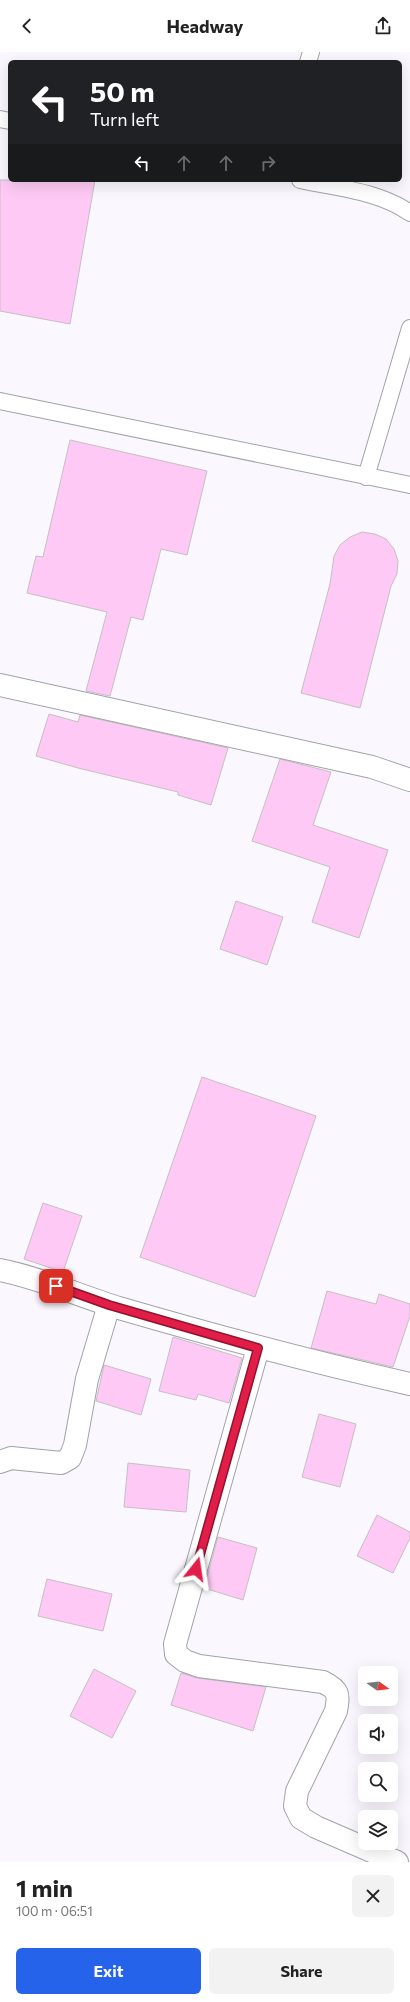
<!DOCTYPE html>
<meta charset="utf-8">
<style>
body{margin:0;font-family:Commissioner,sans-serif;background:#f2f2f2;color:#222;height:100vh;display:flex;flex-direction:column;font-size:15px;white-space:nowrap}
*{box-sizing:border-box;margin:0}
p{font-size:13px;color:#767676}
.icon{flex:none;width:22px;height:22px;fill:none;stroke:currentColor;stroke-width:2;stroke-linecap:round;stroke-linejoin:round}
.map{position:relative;height:1810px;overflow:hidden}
.side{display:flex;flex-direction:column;background:#fff;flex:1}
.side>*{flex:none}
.banner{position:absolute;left:8px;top:8px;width:394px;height:122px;border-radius:6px;box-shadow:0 4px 16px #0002;background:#202124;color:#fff;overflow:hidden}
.needle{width:26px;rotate:104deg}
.tools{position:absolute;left:358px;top:1614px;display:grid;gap:8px}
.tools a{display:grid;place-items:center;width:40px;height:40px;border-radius:6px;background:#fff;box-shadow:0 4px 16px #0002;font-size:20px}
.pin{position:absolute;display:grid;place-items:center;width:34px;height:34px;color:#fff;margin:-17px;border-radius:8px;box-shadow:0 2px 6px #0006}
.me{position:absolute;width:44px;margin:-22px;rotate:15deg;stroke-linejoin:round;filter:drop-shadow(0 0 3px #0008)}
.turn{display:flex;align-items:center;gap:14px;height:84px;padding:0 16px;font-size:18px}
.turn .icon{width:52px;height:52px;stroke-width:2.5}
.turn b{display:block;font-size:28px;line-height:34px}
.lanes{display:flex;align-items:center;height:38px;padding:0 16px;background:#0003;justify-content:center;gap:20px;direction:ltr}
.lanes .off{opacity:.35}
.round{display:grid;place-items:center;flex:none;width:42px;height:42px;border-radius:6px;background:#f2f2f2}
.head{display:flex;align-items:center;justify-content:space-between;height:68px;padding:0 16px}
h1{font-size:24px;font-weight:700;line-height:30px}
.button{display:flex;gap:8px;margin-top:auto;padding:8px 16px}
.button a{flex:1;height:46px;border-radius:6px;background:#2563eb;color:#fff;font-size:16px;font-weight:700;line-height:46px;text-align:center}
.button a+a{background:#f2f2f2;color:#222}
header{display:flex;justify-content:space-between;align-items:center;height:52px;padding:0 16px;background:#fff;font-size:18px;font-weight:700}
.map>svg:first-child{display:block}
.building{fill:#fecaf5;stroke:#c5bfc4}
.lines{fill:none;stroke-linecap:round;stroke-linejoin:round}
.service-casing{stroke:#a3a2a8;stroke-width:18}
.minor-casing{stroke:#a3a2a8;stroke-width:24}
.service{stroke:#fff;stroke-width:16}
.minor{stroke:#fff;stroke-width:22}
.route-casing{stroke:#92132f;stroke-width:10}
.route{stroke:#e11d48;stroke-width:7}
</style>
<header><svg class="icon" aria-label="back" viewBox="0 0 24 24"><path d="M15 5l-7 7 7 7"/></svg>Headway<svg class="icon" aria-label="share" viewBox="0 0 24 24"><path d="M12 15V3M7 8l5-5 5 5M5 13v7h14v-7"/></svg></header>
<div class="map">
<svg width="410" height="1810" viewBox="0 0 410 1810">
<rect width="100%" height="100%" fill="#faf8fe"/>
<!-- building -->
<path class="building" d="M0,128H95L70,272L0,259Z
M70,388L207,419L187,503L161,497L143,568L131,565L110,644L86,639L107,560L27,541L36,504L43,505Z
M362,480L375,482L386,487L394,497L398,509L397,522L391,534L360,656L301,641L330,532L334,504L340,493L350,485Z
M49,662L78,670L80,663L228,696L211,753L178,743V740L78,716L36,704Z
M280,707L331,720L313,773L388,798L359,886L312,870L330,815L252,789Z
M236,849L283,865L267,913L220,897Z
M202,1025L316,1064L255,1245L140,1205Z
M43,1151L82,1164L63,1220L24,1207Z
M327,1239L376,1252L379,1242L410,1252V1264L393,1315L311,1296Z
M173,1285L242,1306L229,1351L198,1342L196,1348L159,1339Z
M104,1313L151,1327L141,1363L96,1349Z
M319,1362L356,1372L340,1435L302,1425Z
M128,1411L190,1418L186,1460L124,1455Z
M377,1463L410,1480V1486L393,1521L357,1504Z
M218,1485L257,1496L243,1548L204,1536Z
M47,1527L112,1542L103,1579L38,1564Z
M94,1617L136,1639L112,1686L70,1664Z
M181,1621L197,1626L266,1635L253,1679L171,1653Z"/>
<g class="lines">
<defs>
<path id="service" d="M308,10L311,0
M0,67L10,69
M300,128C336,136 379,139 410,161
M0,349L410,433
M366,425L410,276"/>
<path id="minor" d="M0,633L372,715L410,728
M0,1218C41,1226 79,1244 119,1256C215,1284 312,1310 410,1332
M258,1296L175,1592L176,1602L185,1609L199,1614L323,1630C339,1638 339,1642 336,1659L297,1739L295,1754L301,1766L316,1775L397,1810
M0,1410L11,1406L61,1411L70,1406L75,1393L87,1327L109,1253"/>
</defs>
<!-- service casing -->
<use href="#service" class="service-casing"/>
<!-- minor casing -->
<use href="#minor" class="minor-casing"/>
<!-- service -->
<use href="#service" class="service"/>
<!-- minor -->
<use href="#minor" class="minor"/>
</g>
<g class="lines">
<defs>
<path id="route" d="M56,1234L109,1253L258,1296L196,1517"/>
</defs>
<!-- route casing -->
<use href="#route" class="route-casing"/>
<!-- route -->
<use href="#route" class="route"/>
</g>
</svg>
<div class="tools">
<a><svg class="needle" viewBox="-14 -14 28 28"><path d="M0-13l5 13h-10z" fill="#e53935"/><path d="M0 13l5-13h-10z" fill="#767676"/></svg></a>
<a><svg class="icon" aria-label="sound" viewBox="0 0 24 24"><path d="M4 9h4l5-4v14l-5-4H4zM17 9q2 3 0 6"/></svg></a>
<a><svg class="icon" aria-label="search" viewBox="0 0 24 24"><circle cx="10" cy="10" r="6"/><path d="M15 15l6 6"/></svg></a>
<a><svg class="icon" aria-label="layers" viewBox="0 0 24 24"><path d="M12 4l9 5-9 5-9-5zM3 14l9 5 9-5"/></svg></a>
</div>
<div class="pin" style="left:56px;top:1234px;background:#d93025"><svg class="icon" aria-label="arrive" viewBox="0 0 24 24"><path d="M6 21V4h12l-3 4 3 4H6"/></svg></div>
<svg class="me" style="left:196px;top:1517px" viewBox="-20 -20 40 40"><path d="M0-17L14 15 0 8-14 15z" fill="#e11d48" stroke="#fff" stroke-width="4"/></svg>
<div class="banner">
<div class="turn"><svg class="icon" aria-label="left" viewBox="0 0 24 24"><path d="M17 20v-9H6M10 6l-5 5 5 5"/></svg><div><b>50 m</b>Turn left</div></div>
<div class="lanes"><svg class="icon" aria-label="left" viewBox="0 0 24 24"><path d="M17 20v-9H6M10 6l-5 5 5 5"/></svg><svg class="icon off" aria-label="ahead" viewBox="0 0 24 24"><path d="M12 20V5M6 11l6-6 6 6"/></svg><svg class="icon off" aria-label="ahead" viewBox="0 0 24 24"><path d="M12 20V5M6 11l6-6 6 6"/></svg><svg class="icon off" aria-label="right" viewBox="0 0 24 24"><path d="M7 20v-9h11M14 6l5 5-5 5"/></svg></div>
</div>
</div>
<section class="side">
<div class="head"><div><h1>1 min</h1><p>100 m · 06:51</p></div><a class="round"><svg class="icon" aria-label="close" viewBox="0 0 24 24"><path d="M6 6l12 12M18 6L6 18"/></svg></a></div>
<div class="button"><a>Exit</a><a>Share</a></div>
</section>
